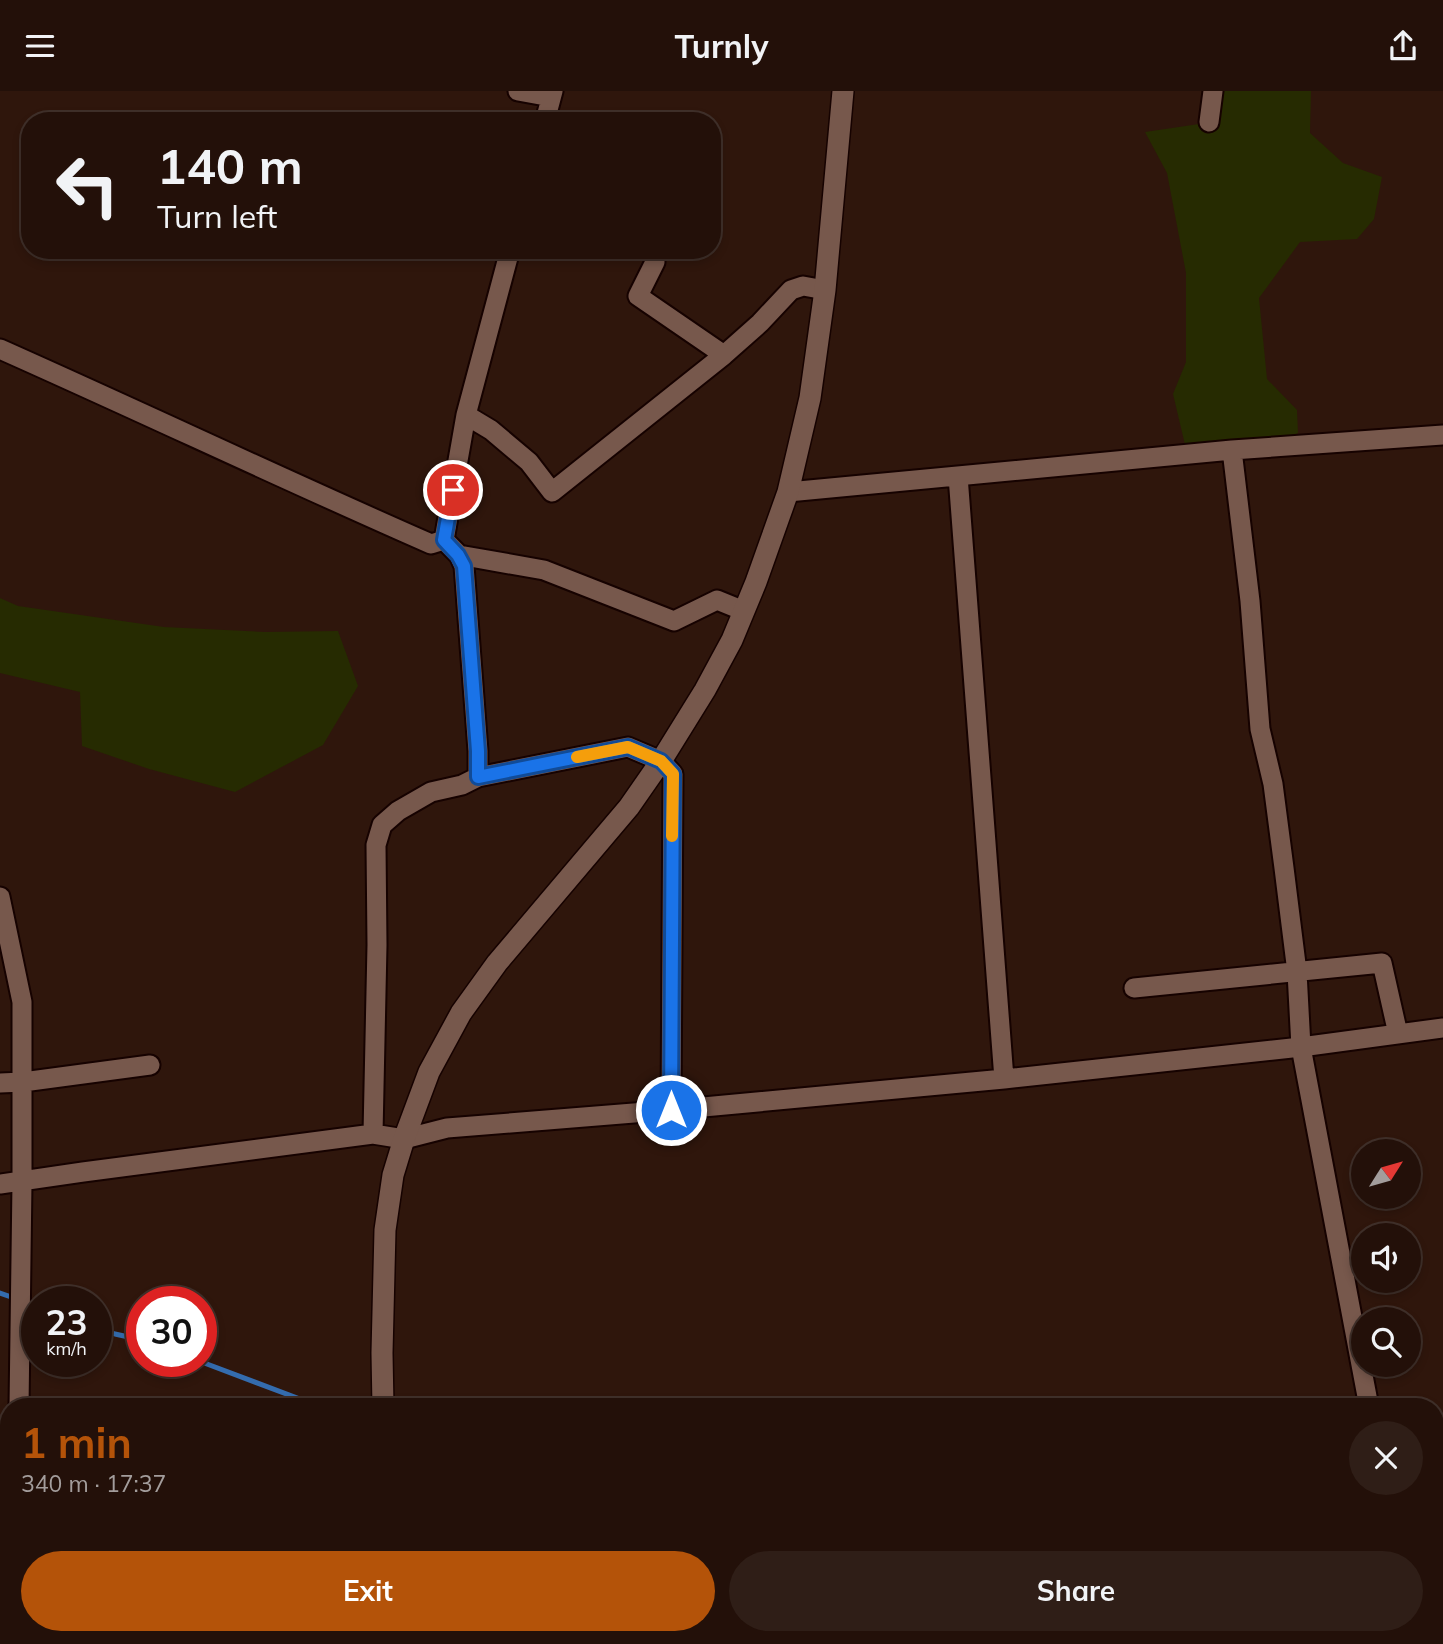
<!DOCTYPE html>
<meta charset="utf-8">
<style>
body{margin:0;font-family:Mulish,sans-serif;background:#2f1e17;color:#f1f3f6;height:100vh;display:flex;flex-direction:column;font-size:26px;white-space:nowrap}
*{box-sizing:border-box;margin:0}
p{font-size:23px;color:#a39d9c}
.icon{flex:none;width:38px;height:38px;fill:none;stroke:currentColor;stroke-width:2;stroke-linecap:round;stroke-linejoin:round}
.map{position:relative;flex:1;overflow:hidden}
.panel{position:absolute;left:0px;top:1307px;width:1444px;height:247px;display:flex;flex-direction:column;background:#231009;border-radius:28px 28px 0 0;box-shadow:0 4px 10px #0003,0 0 0 2px #40302a}
.panel>*{flex:none}
.banner{position:absolute;left:21px;top:21px;width:700px;height:147px;border-radius:28px;box-shadow:0 4px 10px #0003,0 0 0 2px #40302a;background:#231009;color:#f1f3f6;overflow:hidden}
.needle{width:46px;rotate:53deg}
.controls{position:absolute;left:1351px;top:1048px;display:grid;gap:14px}
.controls a{display:grid;place-items:center;width:70px;height:70px;border-radius:50%;background:#231009;box-shadow:0 4px 10px #0003,0 0 0 2px #40302a;font-size:35px}
.speed{position:absolute;left:21px;top:1195px;display:flex;gap:14px;font-size:35px;font-weight:700;text-align:center}
.speed>*{display:grid;place-content:center;width:91px;height:91px;border-radius:50%;background:#231009;box-shadow:0 4px 10px #0003,0 0 0 2px #40302a;line-height:1}
.speed small{font-size:18px;font-weight:400}
.speed .limit{border:10px solid #d22;background:#fff;color:#111}
.pin{position:absolute;display:grid;place-items:center;width:60px;height:60px;color:#fff;margin:-30px;border:4px solid #fff;border-radius:50%;box-shadow:0 2px 7px #0007}
.me{position:absolute;width:77px;margin:-38px;rotate:0deg;stroke-linejoin:round;filter:drop-shadow(0 0 5px #0008)}
.turn{display:flex;align-items:center;gap:24px;height:147px;padding:0 21px;font-size:32px}
.turn .icon{width:91px;height:91px;stroke-width:2.5}
.turn b{display:block;font-size:49px;line-height:60px}
.round{display:grid;place-items:center;flex:none;width:74px;height:74px;border-radius:37px;background:#2f1e17}
.headline{display:flex;align-items:center;justify-content:space-between;height:119px;padding:0 21px}
h1{font-size:42px;font-weight:700;line-height:52px;color:#b45309}
.action{display:flex;gap:14px;margin-top:auto;padding:14px 21px}
.action a{flex:1;height:80px;border-radius:42px;background:#b45309;color:#fff;font-size:28px;font-weight:700;line-height:80px;text-align:center}
.action a+a{background:#2f1e17;color:#f1f3f6}
header{display:flex;justify-content:space-between;align-items:center;height:91px;padding:0 21px;background:#231009;font-size:32px;font-weight:700}
.map>svg:first-child{display:block}
.green{fill:#262b01}
.lines{fill:none;stroke-linecap:round;stroke-linejoin:round}
.stream{stroke:#346cae;stroke-width:5}
.minor-casing{stroke:#160200;stroke-width:23}
.tertiary-casing{stroke:#160200;stroke-width:24}
.secondary-casing{stroke:#160200;stroke-width:24}
.minor{stroke:#77584c;stroke-width:19}
.tertiary{stroke:#77584c;stroke-width:21}
.secondary{stroke:#945e5c;stroke-width:21}
.route-casing{stroke:#114b97;stroke-width:18}
.route{stroke:#1a73e8;stroke-width:12}
.slow{stroke:#f59e0b;stroke-width:12}
</style>
<header><svg class="icon" aria-label="menu" viewBox="0 0 24 24"><path d="M4 6h16M4 12h16M4 18h16"/></svg>Turnly<svg class="icon" aria-label="share" viewBox="0 0 24 24"><path d="M12 15V3M7 8l5-5 5 5M5 13v7h14v-7"/></svg></header>
<div class="map">
<svg width="1443" height="1553" viewBox="0 0 1443 1553">
<rect width="100%" height="100%" fill="#2f160c"/>
<!-- green -->
<path class="green" d="M1202,0H1311L1310,42L1343,72L1382,86L1374,128L1357,148L1300,151L1259,207L1267,288L1297,319L1298,342L1281,350L1186,358L1173,303L1186,271V182L1167,82L1145,41L1199,33Z
M0,507L18,515L164,536L265,541L338,540L358,595L323,654L235,701L149,678L82,655L80,601L0,582Z"/>
<g class="lines">
<!-- stream -->
<path class="stream" d="M0,1202L37,1215
M96,1236L115,1243L142,1249
M199,1270L321,1316
M1435,1482L1443,1479
M889,1545L906,1553
M1112,1553L1176,1545"/>
<defs>
<path id="minor" d="M518,0L551,6
M545,30L553,0
M1209,31L1213,0
M652,159L655,171L638,205L724,264
M0,258C144,322 287,390 431,453L444,449
M466,324L491,339L529,371L552,401L724,264L760,232L791,199L803,195L825,199
M1232,359L1443,344
M958,385L1004,988
M788,401L1232,359L1250,510L1260,638L1273,693L1284,777L1297,881L1301,956L1369,1316
M444,449L466,324L510,159
M459,464L544,479L674,530L717,509L744,520
M478,686L628,656L661,670L673,683L671,1019
M0,806L22,911V1091L19,1316
M1134,897L1382,872L1398,943
M0,992L23,991L150,974
M373,1043L377,854L376,754L382,734L398,720L431,701L462,694L478,686V660L464,475L459,464L444,449
M0,1093L83,1081L373,1043L404,1048L447,1037L671,1019L1004,988L1301,956L1443,937
M1435,1385L1443,1384
M0,1444L9,1446
M1140,1545L1141,1553
M13,1553V1545"/>
<path id="tertiary" d="M383,1316L382,1262L385,1139L393,1084L404,1048L429,981L461,922L497,872L629,716L661,670L705,599L732,549L756,491L788,401L810,307L825,199L843,0
M387,1545V1553"/>
<path id="secondary" d="M1435,1497L1443,1494
M1229,1553L1270,1545"/>
</defs>
<!-- minor casing -->
<use href="#minor" class="minor-casing"/>
<!-- tertiary casing -->
<use href="#tertiary" class="tertiary-casing"/>
<!-- secondary casing -->
<use href="#secondary" class="secondary-casing"/>
<!-- minor -->
<use href="#minor" class="minor"/>
<!-- tertiary -->
<use href="#tertiary" class="tertiary"/>
<!-- secondary -->
<use href="#secondary" class="secondary"/>
</g>
<g class="lines">
<defs>
<path id="route" d="M453,399L444,449L458,464L464,475L478,660V686L628,656L661,670L673,683L671,1019"/>
</defs>
<!-- route casing -->
<use href="#route" class="route-casing"/>
<!-- route -->
<use href="#route" class="route"/>
<!-- slow -->
<path class="slow" d="M577,666L628,656L661,670L673,683L672,745"/>
</g>
</svg>
<div class="controls">
<a><svg class="needle" viewBox="-14 -14 28 28"><path d="M0-13l5 13h-10z" fill="#e53935"/><path d="M0 13l5-13h-10z" fill="#a39d9c"/></svg></a>
<a><svg class="icon" aria-label="sound" viewBox="0 0 24 24"><path d="M4 9h4l5-4v14l-5-4H4zM17 9q2 3 0 6"/></svg></a>
<a><svg class="icon" aria-label="search" viewBox="0 0 24 24"><circle cx="10" cy="10" r="6"/><path d="M15 15l6 6"/></svg></a>
</div>
<div class="speed"><div>23<small>km/h</small></div><div class="limit">30</div></div>
<div class="pin" style="left:453px;top:399px;background:#d93025"><svg class="icon" aria-label="arrive" viewBox="0 0 24 24"><path d="M6 21V4h12l-3 4 3 4H6"/></svg></div>
<svg class="me" style="left:671px;top:1019px" viewBox="-20 -20 40 40"><circle r="17" fill="#1a73e8" stroke="#fff" stroke-width="3"/><path d="M0-11L8 9 0 5-8 9z" fill="#fff"/></svg>
<div class="banner">
<div class="turn"><svg class="icon" aria-label="left" viewBox="0 0 24 24"><path d="M17 20v-9H6M10 6l-5 5 5 5"/></svg><div><b>140 m</b>Turn left</div></div>
</div>
<section class="panel">
<div class="headline"><div><h1>1 min</h1><p>340 m · 17:37</p></div><a class="round"><svg class="icon" aria-label="close" viewBox="0 0 24 24"><path d="M6 6l12 12M18 6L6 18"/></svg></a></div>
<div class="action"><a>Exit</a><a>Share</a></div>
</section>
</div>
